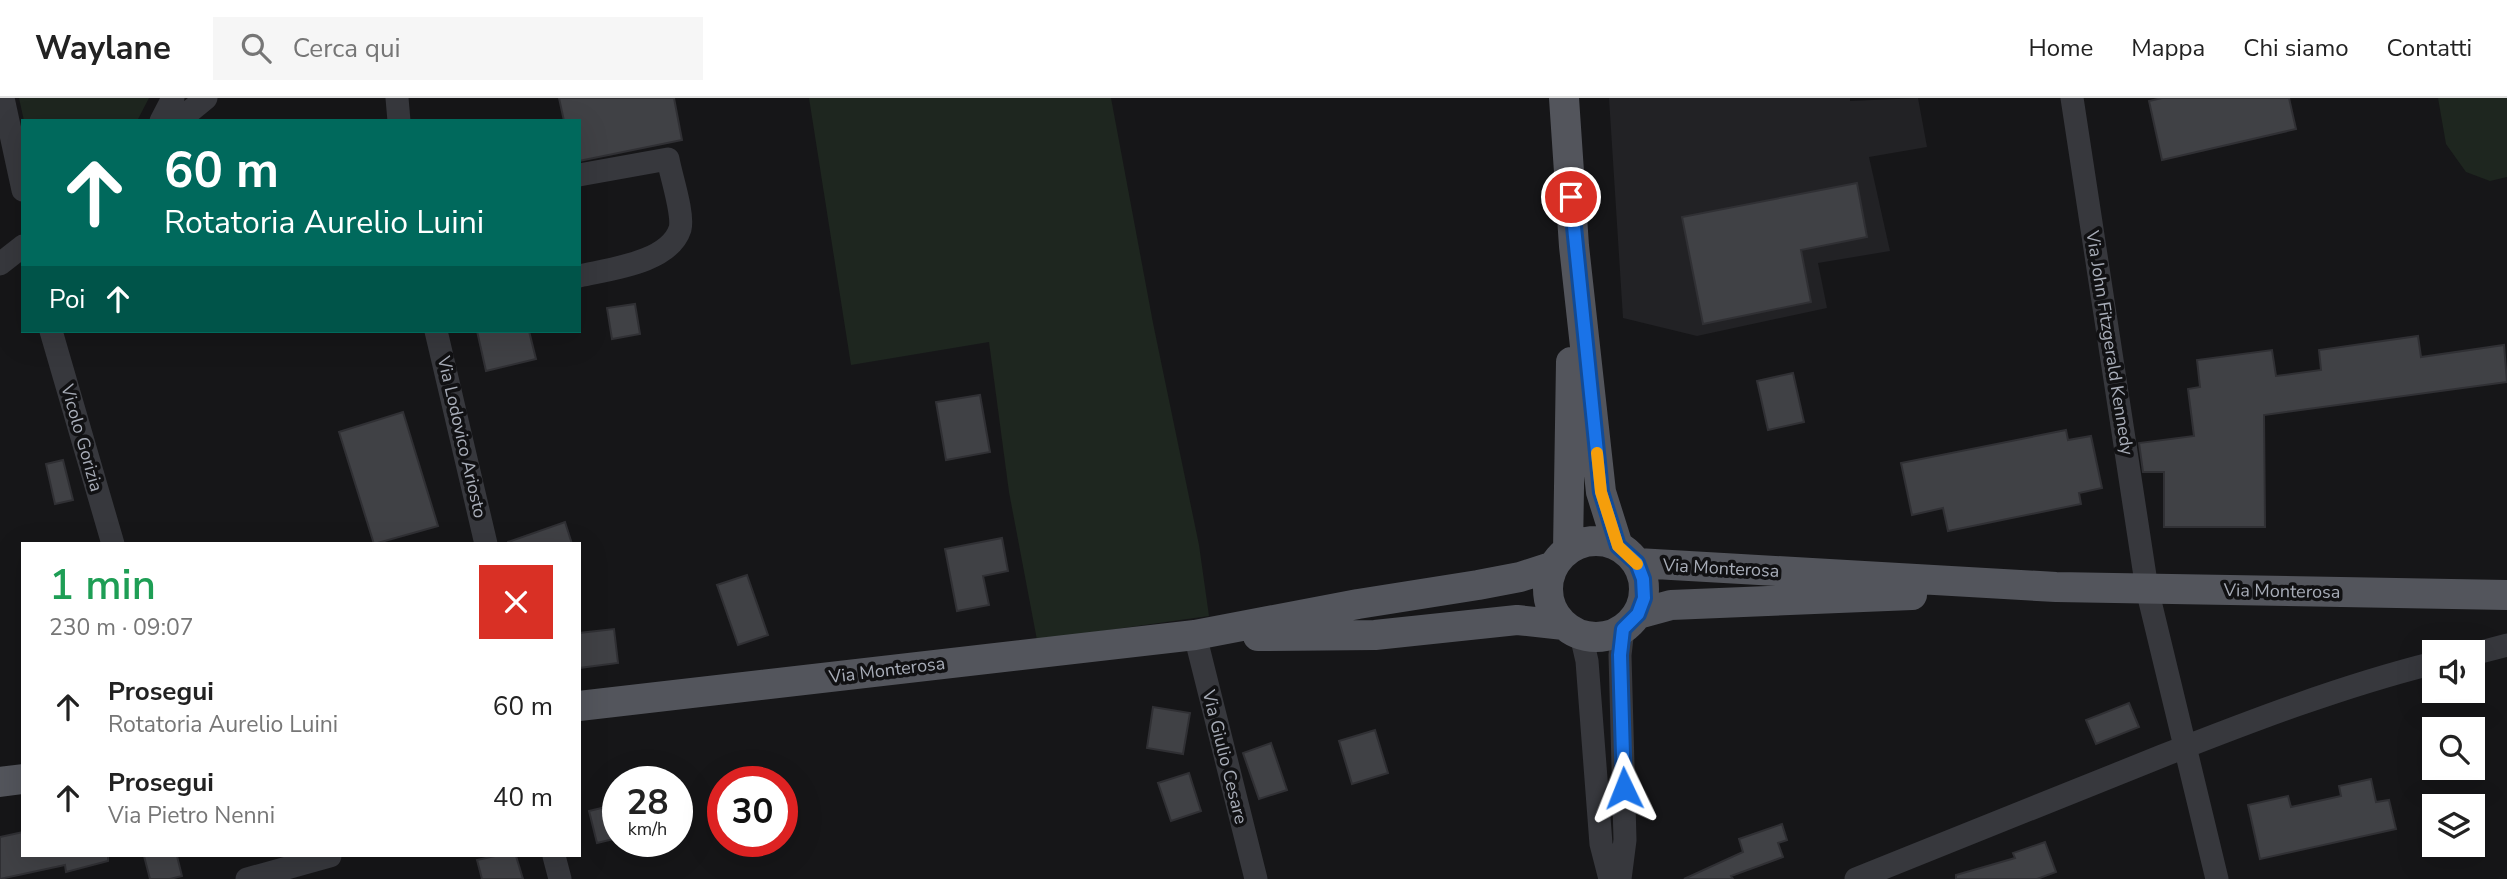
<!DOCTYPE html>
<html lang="it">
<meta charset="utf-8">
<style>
body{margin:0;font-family:"Nunito Sans",sans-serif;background:#f6f6f6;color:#222;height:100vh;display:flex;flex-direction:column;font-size:26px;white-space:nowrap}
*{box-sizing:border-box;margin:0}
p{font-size:23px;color:#767676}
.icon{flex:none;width:38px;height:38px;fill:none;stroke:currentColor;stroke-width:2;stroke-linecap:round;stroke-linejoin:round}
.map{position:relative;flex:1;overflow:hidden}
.sheet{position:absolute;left:21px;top:444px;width:560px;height:315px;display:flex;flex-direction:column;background:#fff;border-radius:0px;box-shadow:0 7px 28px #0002}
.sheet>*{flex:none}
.banner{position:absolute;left:21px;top:21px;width:560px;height:214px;border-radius:0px;box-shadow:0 7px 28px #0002;background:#00695c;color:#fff;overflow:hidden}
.buttons{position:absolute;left:2422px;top:542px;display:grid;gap:14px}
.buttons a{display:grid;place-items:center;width:63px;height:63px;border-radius:0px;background:#fff;box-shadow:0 7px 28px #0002;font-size:35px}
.speed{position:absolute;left:602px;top:668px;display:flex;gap:14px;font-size:35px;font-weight:700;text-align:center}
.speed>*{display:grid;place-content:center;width:91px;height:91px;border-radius:50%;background:#fff;box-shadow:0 7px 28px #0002;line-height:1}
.speed small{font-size:18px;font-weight:400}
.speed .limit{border:10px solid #d22;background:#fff;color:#111}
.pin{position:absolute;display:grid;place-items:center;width:60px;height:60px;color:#fff;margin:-30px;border:4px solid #fff;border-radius:50%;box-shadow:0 2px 7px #0007}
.me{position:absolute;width:77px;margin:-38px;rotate:358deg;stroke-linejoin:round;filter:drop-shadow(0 0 5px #0008)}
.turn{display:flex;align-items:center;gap:24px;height:147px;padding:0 28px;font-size:32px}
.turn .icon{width:91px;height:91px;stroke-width:2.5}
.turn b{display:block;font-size:49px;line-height:60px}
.then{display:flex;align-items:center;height:66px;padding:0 28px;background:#0003;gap:14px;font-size:26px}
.round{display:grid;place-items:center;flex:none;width:74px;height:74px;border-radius:0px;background:#f6f6f6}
.head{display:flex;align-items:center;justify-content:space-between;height:119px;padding:0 28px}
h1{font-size:42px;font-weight:600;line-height:52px;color:#1e9e55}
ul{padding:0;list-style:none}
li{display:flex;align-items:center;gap:21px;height:91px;padding:0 28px}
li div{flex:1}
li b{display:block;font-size:26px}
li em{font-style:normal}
header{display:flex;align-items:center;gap:42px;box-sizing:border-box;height:98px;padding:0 35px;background:#fff;border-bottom:2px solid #e0e0e0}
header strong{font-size:33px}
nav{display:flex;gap:38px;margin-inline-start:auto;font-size:24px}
.search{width:490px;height:63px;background:#f6f6f6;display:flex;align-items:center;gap:18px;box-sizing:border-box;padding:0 24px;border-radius:0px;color:#767676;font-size:26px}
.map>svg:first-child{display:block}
.built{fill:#222225}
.green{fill:#1e261f}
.building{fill:#404145;stroke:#303034;stroke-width:2}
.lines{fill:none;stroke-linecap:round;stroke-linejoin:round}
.minor{stroke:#37383d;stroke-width:23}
.major{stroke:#53555c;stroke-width:30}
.route-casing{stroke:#114b97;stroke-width:18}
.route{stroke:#1a73e8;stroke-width:12}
.slow{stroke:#f59e0b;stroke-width:12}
.labels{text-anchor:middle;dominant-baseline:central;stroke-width:7;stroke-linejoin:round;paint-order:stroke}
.street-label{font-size:18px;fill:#a8adb8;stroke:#111113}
</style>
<header>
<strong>Waylane</strong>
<div class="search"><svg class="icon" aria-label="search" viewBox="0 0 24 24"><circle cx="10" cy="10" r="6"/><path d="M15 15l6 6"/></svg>Cerca qui</div>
<nav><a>Home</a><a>Mappa</a><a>Chi siamo</a><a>Contatti</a></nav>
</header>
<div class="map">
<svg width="2507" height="781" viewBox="0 0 2507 781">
<rect width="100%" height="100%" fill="#161618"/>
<!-- built -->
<path class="built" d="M1609,0H1850V3L1918,0L1927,49L1869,59L1890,153L1818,165L1827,210L1697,238L1623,220Z"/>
<!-- green -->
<path class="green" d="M19,0H149L137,23H24Z
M809,0H1111L1153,225L1199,447L1209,518L1037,542L1009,394L989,244L851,267Z
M2438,0H2507V79L2490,83L2466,74L2446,46Z"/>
<!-- building -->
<path class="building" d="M559,0H674L682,42L579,63V23H564Z
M2162,0H2289L2296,31L2162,62L2149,3Z
M1857,85L1867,139L1801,152L1811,204L1703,226L1682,119Z
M635,206L640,236L612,241L607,210Z
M477,233H529L536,261L486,273Z
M2418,238L2421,259L2504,247L2507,284L2264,317L2265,429H2164V374H2143L2139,345L2194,338L2188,291L2200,289L2197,262L2272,252L2276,278L2321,272L2319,252Z
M1793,275L1804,324L1768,332L1757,283Z
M980,297L990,354L946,362L936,304Z
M403,314L438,428L374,446L339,334Z
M2066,332L2068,342L2091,338L2102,390L2079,395L2081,406L1948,433L1943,410L1912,417L1901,365Z
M63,362L73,402L55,406L46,366Z
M565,424L572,446H508V444Z
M1002,440L1008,473L983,478L989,507L957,513L945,451Z
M747,477L768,537L738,547L717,487Z
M614,531L618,565L579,570V535Z
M2129,605L2139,629L2096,646L2086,622Z
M1153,609L1190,615L1183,656L1147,650Z
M1375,632L1388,675L1352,686L1339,643Z
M1271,645L1287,692L1259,701L1243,655Z
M1189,675L1201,713L1171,723L1158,685Z
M2371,681L2376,704L2389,702L2396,731L2260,761L2248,707L2288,698L2291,709L2341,698L2339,688Z
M618,706V740L597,745L589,713Z
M1782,726L1787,742L1778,745L1783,759L1731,778L1733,781H1684L1743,754L1739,741Z
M23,734V758H108V763L66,774L65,767L0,781V739Z
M2045,744L2056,774L2037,781H1956V777L2015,760L2013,755Z
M144,758H177L182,778L170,781H150Z
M495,758H516L523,781H482L477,762Z"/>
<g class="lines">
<!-- minor -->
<path class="minor" d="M3,0L23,92
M397,0L399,23
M2072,0L2147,491L2217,781
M161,23L173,0
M178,23L206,0
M579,77L668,61C671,78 684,116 680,131C669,165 609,171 579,178
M0,166L23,148
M51,233L113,446
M436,233L486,446
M1195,537L1256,781
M1581,537L1587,563L1601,746L1610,781
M2473,556L2507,547
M554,758L560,781
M247,781L330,758
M1620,781L1625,742L1620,557L1623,531
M1856,781C1958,739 2060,698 2162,658C2251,623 2342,588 2434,565"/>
<!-- major -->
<path class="major" d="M1564,0L1574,148L1601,394L1618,448
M1548 491a48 48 0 1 1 96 0a48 48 0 1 1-96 0Z
M1568,452L1571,264
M1637,465L2056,489L2507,497
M1638,516L1671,507L1912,497
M1258,538L1375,537L1517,522L1564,527
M579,608L1195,537L1358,506L1478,487L1520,479L1554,468
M0,684L23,681"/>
</g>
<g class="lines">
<defs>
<path id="route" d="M1571,99L1601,394L1618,448L1637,465L1643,481L1644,500L1638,516L1623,531L1620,557L1624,690"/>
</defs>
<!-- route casing -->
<use href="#route" class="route-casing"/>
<!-- route -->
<use href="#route" class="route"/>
<!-- slow -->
<path class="slow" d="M1597,355L1601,394L1618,448L1637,466"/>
</g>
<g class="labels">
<!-- street labels -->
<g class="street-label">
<text transform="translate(2110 245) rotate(81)">Via John Fitzgerald Kennedy</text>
<text transform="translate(462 339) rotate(77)">Via Lodovico Ariosto</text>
<text transform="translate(82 340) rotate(74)">Vicolo Gorizia</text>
<text transform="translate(1721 470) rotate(3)">Via Monterosa</text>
<text transform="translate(2282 493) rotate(1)">Via Monterosa</text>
<text transform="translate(887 572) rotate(-7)">Via Monterosa</text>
<text transform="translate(1225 659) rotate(76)">Via Giulio Cesare</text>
</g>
</g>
</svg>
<div class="buttons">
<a><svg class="icon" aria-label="sound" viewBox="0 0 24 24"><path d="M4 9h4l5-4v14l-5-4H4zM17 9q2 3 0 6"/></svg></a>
<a><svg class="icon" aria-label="search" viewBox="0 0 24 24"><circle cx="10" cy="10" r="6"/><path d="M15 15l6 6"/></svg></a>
<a><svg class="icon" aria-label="layers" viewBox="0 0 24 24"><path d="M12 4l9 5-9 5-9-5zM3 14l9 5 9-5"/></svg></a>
</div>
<div class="speed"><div>28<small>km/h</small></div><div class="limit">30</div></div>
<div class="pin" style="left:1571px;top:99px;background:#d93025"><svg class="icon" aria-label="arrive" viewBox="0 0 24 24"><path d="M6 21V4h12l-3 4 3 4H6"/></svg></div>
<svg class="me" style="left:1624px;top:690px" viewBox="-20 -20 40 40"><path d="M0-17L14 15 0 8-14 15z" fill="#1a73e8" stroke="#fff" stroke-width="4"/></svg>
<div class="banner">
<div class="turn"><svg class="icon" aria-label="ahead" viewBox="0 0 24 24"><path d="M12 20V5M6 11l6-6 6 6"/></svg><div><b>60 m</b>Rotatoria Aurelio Luini</div></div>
<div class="then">Poi<svg class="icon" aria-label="ahead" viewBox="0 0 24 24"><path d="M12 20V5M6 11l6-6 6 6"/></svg></div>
</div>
<section class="sheet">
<div class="head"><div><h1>1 min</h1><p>230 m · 09:07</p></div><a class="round" style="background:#d93025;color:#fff"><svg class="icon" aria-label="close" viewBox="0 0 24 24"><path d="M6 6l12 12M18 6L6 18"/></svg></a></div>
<ul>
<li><svg class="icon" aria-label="ahead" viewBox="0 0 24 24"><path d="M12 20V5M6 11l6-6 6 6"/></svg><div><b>Prosegui</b><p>Rotatoria Aurelio Luini</p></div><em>60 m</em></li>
<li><svg class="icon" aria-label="ahead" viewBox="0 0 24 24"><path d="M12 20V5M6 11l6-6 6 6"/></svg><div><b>Prosegui</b><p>Via Pietro Nenni</p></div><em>40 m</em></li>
</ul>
</section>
</div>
